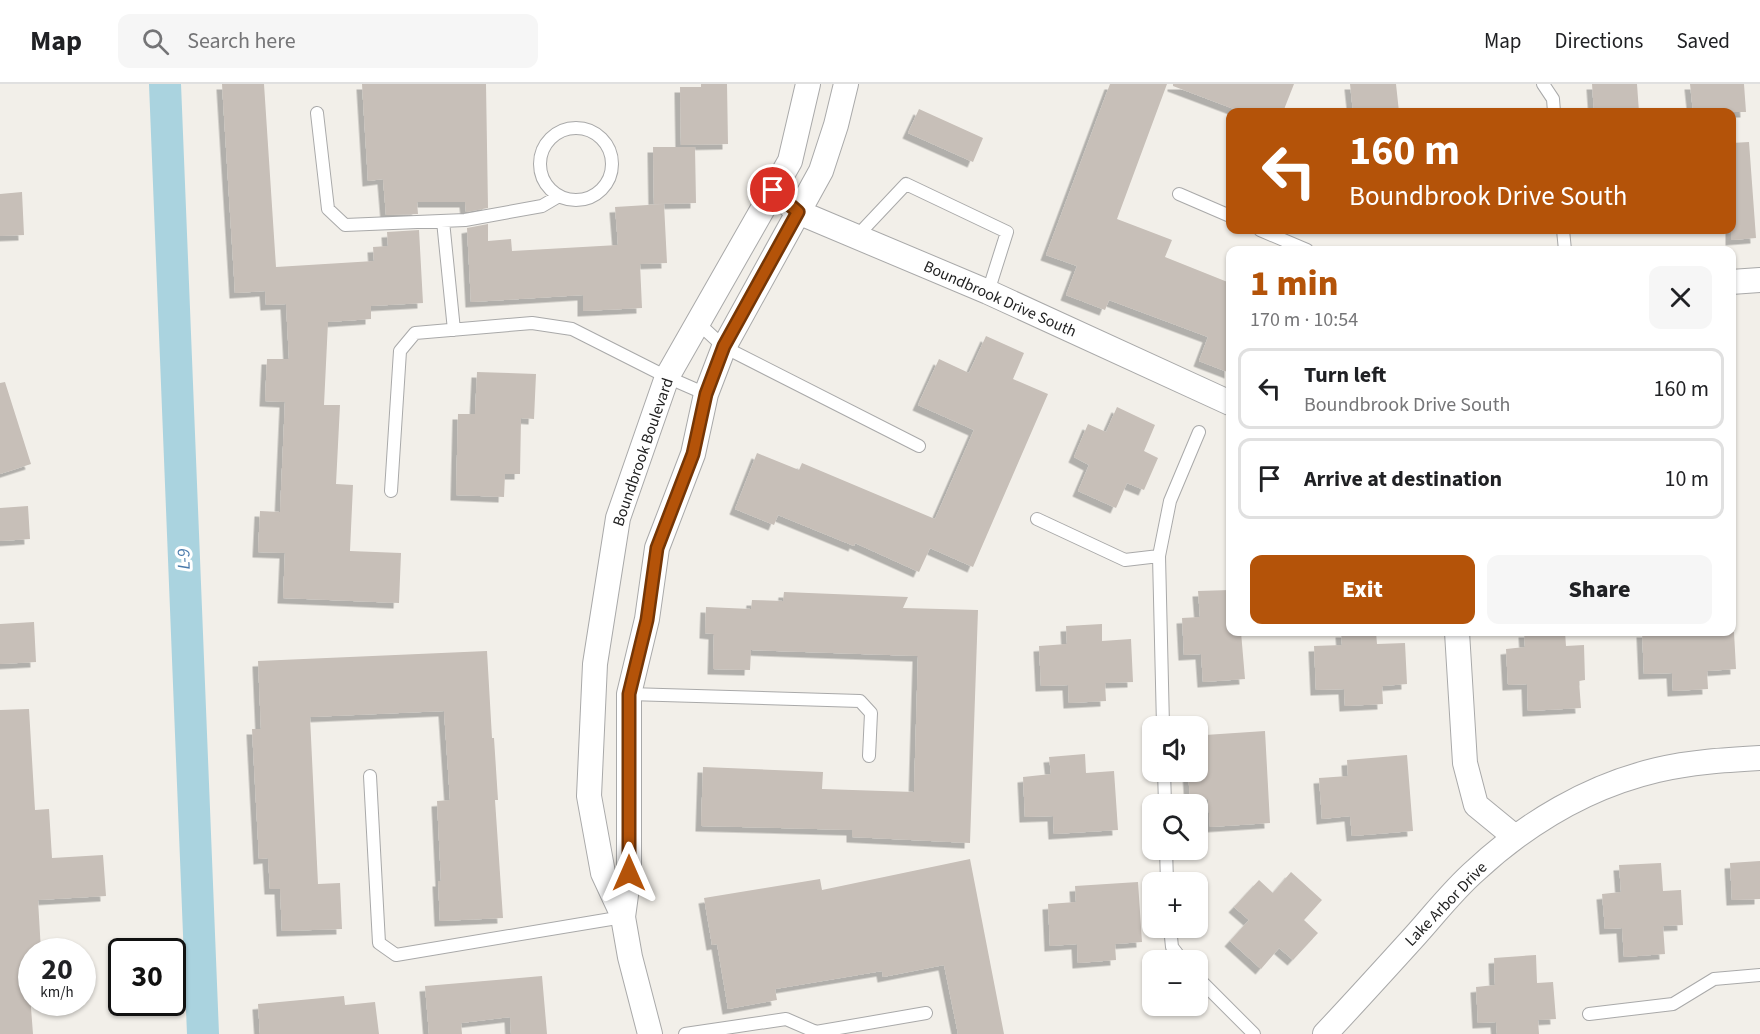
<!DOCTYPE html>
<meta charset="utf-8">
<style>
body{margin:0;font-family:"Source Sans 3",sans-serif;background:#f6f6f6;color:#202124;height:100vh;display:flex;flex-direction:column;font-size:22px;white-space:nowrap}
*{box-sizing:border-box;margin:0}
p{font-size:20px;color:#757577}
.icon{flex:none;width:33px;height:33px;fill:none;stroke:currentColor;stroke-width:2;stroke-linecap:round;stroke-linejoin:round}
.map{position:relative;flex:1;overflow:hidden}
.panel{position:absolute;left:1226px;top:162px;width:510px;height:390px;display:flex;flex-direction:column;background:#fff;border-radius:12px;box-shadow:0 2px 4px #0004}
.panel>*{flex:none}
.hud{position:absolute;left:1226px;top:24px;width:510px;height:126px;border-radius:12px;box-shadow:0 2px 4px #0004;background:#b45309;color:#fff;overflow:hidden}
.tools{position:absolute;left:1142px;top:632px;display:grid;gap:12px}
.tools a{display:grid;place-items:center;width:66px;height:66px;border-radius:12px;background:#fff;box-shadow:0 2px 4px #0004;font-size:30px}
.speed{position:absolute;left:18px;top:854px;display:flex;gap:12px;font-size:30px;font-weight:700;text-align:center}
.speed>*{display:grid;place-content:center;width:78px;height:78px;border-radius:50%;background:#fff;box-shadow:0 2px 4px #0004;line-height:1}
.speed small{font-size:15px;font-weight:400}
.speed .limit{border:3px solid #111;border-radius:9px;background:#fff;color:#111}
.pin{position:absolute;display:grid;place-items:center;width:51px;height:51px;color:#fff;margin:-26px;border:3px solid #fff;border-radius:50%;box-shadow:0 2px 6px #0007}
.me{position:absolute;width:66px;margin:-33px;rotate:0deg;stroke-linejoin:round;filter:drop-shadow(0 0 4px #0008)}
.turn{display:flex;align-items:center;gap:21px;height:126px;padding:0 24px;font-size:27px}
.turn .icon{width:78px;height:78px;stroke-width:2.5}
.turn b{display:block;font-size:42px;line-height:51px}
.round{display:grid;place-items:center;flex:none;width:63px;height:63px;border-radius:12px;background:#f6f6f6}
.summary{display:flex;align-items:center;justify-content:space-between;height:102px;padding:0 24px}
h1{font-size:36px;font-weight:800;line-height:45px;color:#b45309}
.cta{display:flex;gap:12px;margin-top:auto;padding:12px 24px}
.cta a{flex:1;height:69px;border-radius:12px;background:#b45309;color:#fff;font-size:24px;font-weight:800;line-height:69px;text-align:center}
.cta a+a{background:#f6f6f6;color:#202124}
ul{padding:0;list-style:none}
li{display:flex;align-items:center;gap:18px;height:81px;margin:0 12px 9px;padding:0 12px;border:3px solid #e0e0e0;border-radius:12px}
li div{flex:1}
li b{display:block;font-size:22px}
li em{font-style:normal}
header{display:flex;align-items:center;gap:36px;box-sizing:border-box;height:84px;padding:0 30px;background:#fff;border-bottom:2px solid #e0e0e0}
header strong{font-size:28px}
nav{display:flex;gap:33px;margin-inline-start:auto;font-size:21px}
.search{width:420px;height:54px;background:#f6f6f6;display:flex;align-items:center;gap:15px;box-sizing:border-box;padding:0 21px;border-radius:12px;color:#757577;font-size:22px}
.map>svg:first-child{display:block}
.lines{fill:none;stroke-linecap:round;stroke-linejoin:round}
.canal{stroke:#aad3df;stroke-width:32}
.building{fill:#c7bfb8;filter:url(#shadow)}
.service-casing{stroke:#a9a9a9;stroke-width:14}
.minor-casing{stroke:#a9a9a9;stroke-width:26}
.service{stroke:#fff;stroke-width:12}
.minor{stroke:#fff;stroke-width:24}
.route-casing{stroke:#753606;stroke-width:15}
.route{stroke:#b45309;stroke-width:10}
.labels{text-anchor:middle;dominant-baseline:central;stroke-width:6;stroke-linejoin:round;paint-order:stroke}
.street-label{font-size:16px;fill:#222;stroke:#fff}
.water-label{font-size:18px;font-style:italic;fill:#4a7aab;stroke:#fff}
</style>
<header>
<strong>Map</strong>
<div class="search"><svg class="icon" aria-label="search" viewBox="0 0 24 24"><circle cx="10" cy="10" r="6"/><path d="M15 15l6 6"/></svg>Search here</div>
<nav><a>Map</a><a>Directions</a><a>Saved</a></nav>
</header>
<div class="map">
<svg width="1760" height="950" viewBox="0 0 1760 950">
<defs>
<filter id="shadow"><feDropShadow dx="-5.5" dy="5.5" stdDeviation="0" flood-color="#0004"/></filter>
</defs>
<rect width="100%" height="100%" fill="#f2efe9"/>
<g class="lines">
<!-- canal -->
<path class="canal" d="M165,0L203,950"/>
</g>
<!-- building -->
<path class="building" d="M222,0H264L276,183L374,177L373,163L388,162L387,148L419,146L423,219L371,222V235L328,238L324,321H340L336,400L353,401L350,467L401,469L399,519L283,514L285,469L258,468L260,427L280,428L285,318L265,317L267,275H289L286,220L266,221L265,207L235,209Z
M362,0H486L488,124L466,128L465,118H417L418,130L386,131L383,95L368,97Z
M701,0H727L728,60L681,61L680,3H701Z
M1110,0H1167L1117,135L1172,156L1165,173L1230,199V289L1199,277L1208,253L1109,216L1105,226L1066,211L1077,182L1046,171Z
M1173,0H1294L1283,28H1242L1173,2Z
M1350,0H1396L1399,28H1353Z
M1592,0H1637L1639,28H1594Z
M1690,0H1744L1746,28H1693Z
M919,25L983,54L973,78L908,49Z
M1749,58L1756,154L1731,156V59Z
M653,63H695L696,119L654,120Z
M22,108L24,151L0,152V110Z
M664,120L667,179L640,180L642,224L583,227V211L471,218L467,144L488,140V157L511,155L512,167L618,161L615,123Z
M986,252L1024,269L1013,295L1048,310L973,483L930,464L919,488L855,459L854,462L778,431L774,441L735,425L757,369L799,386L802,379L935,435L974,346L918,321L939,275L969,289Z
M477,288L536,290L534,335L521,334L520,390H505L504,413L456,411L458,330H475Z
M5,298L31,380L0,390V299Z
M1117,323L1155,341L1144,367L1158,374L1144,406L1127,399L1116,424L1078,407L1089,381L1074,373L1088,340L1106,348Z
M28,422L30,455L0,457V424Z
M1230,506V548H1241L1245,595L1203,598L1201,570L1184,571L1182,534L1200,533L1198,507Z
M784,508L908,513L903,524L978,526L970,759L852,753V746L701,742L703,683L823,688L822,705L914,708L918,572L751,566L750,586L713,585L714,550L705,549L706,523L751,525L752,516L783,517Z
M34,538L36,578L0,580V540Z
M1102,540V557L1131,555L1133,598L1105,599L1106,617L1069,619L1068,601L1041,602L1039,562L1067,560L1066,542Z
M1341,548H1376L1377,560L1405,559L1407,600L1382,602L1383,620L1345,622L1344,605L1316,606L1314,562L1342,561Z
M1524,548H1565L1566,562L1584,561L1585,596L1579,597L1581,624L1528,627L1527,600L1508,601L1506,565L1525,563Z
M1642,548H1734L1736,585L1707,587L1708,605L1673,607L1672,589L1644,590Z
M487,567L492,654H494L498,716H495L503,834L440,837L438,797H441L437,717L450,716L444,627L310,633L318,800L340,799L342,845L282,847L280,805H270L268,774L259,775L252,645H261L258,577Z
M29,625L35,726L49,725L52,774L103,771L106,812L38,816L41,867H32V884H28L33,950H0V626Z
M1265,647L1270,739L1210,743L1208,715L1190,716L1188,687H1197V680L1207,679L1205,651Z
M1085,670L1086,689L1114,687L1118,746L1054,750L1053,732L1025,733L1023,693L1051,690L1049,673Z
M1407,671L1413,747L1352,752L1350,732L1322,735L1319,694L1348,692L1347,676Z
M970,775L1004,950H958L944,881L883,893L882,887L775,905L777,916L728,925L717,860L712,861L704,814L820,795L822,806Z
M1760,777V815L1732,816L1730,779Z
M1661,779L1663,807L1681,806L1683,841L1663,842L1665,870L1624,873L1622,844L1605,845L1602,810L1621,808L1619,781Z
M1291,788L1322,816L1304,836L1318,849L1293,876L1279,864L1261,885L1230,857L1249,836L1234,823L1259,796L1273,809Z
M1138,798L1142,858L1115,860L1116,876L1078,879L1077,860L1050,862L1048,820L1076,818L1075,802Z
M1536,871L1537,899L1553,898L1556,935L1538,936L1539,950H1497L1496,938L1478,939L1476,903L1495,901L1494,874Z
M542,892L547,950H511L510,933L461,939L462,950H429L425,902Z
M344,912L345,921L375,918L379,950H260L258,920Z"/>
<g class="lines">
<defs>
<path id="service" d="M1543,0L1553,15L1554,28
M317,29L328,125L345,141L465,136L542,122L559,112
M540 80a36 36 0 1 1 72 0a36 36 0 1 1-72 0Z
M1179,110L1230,132
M443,137L454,246
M1260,146L1307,166
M1563,146L1565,166
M857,152L906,100L1007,148L988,208
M697,238L724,263L919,362
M391,407L400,267L415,249L532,239L572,245L667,293L706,310
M1037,435L1125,476L1159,472
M629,610L860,617L871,629L869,672
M1163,642L1159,472L1170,417L1199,348
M1164,687L1165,720
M370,692L379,859L396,871L623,833
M1166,765L1167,798
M1170,843L1172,863L1182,876
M1197,893L1254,950
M1589,930L1673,920L1714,895L1760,891
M685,950L786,935L816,948L926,929"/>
<path id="minor" d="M786,118L798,128L988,208L1230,319
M1731,198L1760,196
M1457,548L1465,679L1476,721L1515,753
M623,832L603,789L589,712L595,580L618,434L667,293L790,77L808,0
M650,950L630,873L623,833L629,789V610L647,535L657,464L693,370L706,310L724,263L821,87L836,41L846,0
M1325,950C1355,918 1385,885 1414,853C1434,831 1453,806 1476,786C1527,739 1589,702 1657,686C1691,678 1725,676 1760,674"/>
</defs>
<!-- service casing -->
<use href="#service" class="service-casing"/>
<!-- minor casing -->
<use href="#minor" class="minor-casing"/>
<!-- service -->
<use href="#service" class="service"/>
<!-- minor -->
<use href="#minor" class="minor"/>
</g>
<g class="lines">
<defs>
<path id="route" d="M629,789V610L647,536L657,464L693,370L706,310L724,262L798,128L773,106"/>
</defs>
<!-- route casing -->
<use href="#route" class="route-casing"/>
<!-- route -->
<use href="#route" class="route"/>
</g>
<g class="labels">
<!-- street labels -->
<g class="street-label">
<text transform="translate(1000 215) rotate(24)">Boundbrook Drive South</text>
<text transform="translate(643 368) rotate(-71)">Boundbrook Boulevard</text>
<text transform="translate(1446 820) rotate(-46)">Lake Arbor Drive</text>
</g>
<!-- water labels -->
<g class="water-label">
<text transform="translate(184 475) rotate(-92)">L-9</text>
</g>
</g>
</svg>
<div class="tools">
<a><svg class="icon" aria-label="sound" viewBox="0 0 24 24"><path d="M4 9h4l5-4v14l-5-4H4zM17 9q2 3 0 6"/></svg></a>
<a><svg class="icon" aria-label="search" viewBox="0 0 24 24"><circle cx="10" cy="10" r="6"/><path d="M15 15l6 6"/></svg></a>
<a>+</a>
<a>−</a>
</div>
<div class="speed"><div>20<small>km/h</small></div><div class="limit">30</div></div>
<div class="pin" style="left:773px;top:106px;background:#d93025"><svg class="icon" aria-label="arrive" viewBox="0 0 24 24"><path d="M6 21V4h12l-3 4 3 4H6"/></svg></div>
<svg class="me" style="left:629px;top:789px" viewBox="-20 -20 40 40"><path d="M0-17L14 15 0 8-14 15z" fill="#b45309" stroke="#fff" stroke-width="4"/></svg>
<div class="hud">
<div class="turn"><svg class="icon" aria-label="left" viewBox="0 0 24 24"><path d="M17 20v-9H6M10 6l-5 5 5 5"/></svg><div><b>160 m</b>Boundbrook Drive South</div></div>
</div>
<section class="panel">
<div class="summary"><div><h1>1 min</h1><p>170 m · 10:54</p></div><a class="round"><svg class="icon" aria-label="close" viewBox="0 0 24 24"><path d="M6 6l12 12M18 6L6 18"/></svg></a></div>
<ul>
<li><svg class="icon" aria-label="left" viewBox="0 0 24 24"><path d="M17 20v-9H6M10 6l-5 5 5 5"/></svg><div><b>Turn left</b><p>Boundbrook Drive South</p></div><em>160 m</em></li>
<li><svg class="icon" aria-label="arrive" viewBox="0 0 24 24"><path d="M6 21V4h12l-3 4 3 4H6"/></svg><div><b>Arrive at destination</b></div><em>10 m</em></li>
</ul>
<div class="cta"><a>Exit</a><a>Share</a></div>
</section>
</div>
